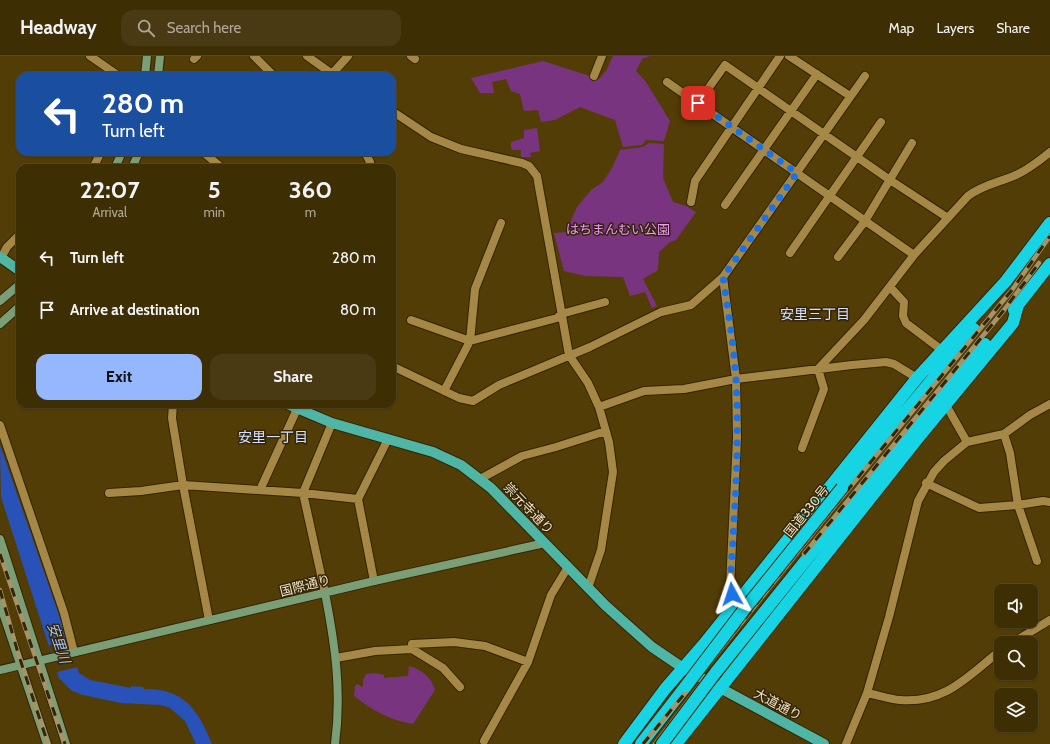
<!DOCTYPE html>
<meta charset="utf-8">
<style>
body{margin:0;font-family:Cabin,"Noto Sans JP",sans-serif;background:#493a13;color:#f1f3f6;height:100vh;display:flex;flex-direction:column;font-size:15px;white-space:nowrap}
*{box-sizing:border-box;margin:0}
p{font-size:13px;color:#ada89a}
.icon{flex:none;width:22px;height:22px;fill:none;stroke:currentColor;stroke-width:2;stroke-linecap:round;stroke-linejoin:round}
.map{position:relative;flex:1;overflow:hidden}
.panel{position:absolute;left:16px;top:108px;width:380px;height:244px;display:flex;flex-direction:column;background:#3e2e04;border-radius:12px;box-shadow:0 1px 3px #0004,0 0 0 1px #574a26}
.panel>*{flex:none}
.banner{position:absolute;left:16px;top:16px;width:380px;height:84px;border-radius:12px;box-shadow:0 1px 3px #0004,0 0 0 1px #574a26;background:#1a4fa0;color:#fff;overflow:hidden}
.tools{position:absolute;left:994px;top:528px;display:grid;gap:8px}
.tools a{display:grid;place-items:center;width:44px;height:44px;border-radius:8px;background:#3e2e04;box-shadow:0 1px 3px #0004,0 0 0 1px #574a26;font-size:20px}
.pin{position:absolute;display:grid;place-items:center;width:34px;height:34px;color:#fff;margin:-17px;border-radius:8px;box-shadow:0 2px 6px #0006}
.me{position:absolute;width:44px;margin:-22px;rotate:355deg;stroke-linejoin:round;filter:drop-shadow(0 0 3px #0008)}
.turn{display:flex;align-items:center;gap:14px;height:84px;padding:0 20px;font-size:18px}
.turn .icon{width:52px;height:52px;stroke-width:2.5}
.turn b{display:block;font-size:28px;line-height:34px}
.eta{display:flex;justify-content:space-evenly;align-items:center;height:68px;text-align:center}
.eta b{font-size:24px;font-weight:700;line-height:28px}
.primary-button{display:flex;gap:8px;margin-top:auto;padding:8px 20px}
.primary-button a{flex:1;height:46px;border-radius:12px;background:#94b7fd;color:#111;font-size:16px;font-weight:700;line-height:46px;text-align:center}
.primary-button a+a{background:#493a13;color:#f1f3f6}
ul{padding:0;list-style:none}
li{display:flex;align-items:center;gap:12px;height:52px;padding:0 20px}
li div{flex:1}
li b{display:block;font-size:15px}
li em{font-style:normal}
header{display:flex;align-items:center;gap:24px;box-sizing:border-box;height:56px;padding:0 20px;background:#3e2e04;border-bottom:1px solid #574a26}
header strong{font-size:19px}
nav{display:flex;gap:22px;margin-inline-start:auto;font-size:14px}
.search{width:280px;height:36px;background:#493a13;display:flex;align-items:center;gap:10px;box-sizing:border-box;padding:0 14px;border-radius:12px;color:#ada89a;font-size:15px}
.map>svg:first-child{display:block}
.green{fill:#79347f}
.water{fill:#2852b7}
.pier{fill:#533d06}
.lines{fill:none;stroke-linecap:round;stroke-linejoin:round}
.street-casing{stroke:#342401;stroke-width:10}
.secondary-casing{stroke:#342401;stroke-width:10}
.primary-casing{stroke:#342401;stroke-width:12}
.highway-casing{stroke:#342401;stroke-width:14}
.street{stroke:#a58746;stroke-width:8}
.secondary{stroke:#7a9e75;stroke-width:8}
.primary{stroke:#4fb5a5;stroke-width:10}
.highway{stroke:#16d4e4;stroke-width:12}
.rail-casing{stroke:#a69368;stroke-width:4.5}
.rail{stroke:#322509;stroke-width:3;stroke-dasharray:9;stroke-linecap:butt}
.highway-bridge-casing{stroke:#342401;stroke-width:14;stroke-linecap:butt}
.highway-bridge{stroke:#16d4e4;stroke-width:12}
.route{stroke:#1a73e8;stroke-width:7;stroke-dasharray:0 12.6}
.labels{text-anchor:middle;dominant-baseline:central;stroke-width:3;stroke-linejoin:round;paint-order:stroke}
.park-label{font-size:13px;fill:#f099f8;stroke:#322509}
.street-label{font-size:13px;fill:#f2e2c2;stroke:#322509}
.neighbourhood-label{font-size:14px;fill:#d3e1fc;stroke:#322509}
.water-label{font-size:14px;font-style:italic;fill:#a7c0f4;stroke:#322509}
</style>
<header>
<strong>Headway</strong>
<div class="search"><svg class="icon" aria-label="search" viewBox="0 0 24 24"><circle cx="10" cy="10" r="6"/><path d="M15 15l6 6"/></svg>Search here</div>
<nav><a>Map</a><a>Layers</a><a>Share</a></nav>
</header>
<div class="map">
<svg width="1050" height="688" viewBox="0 0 1050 688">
<rect width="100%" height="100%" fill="#533d06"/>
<!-- green -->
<path class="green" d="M613,0H650L642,3L636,15L646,26L670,65L664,85L646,84L642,89L623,91L615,64L580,51L555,64L541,66L538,54L524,55L520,38L511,35L506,23L492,26L494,37H480L471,22L543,5L599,23L606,15Z
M537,72L540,95L530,97L531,101H521V94H513L511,92V86L524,82V74Z
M649,87L664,88L663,122L673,146L686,150L696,156L676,184L670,186L659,196L658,214L643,223L657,250L652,252L645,236L630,240L623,221L585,220L564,215L554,177L566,176L577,151L591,134L603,126L612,112L620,94L643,91Z
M409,610C421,613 432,622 435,634L413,668C389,664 372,654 354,640L355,630L357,628L363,631V624L366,618L374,617L384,619V622L408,620Z"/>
<!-- water -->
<path class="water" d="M0,389L79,617L90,624L131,632V630L143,631L144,633C184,632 198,654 212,688H196L185,665L170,652L161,649L121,647L83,639L72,635L59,622L1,441Z"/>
<!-- pier -->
<path class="pier" d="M68,584L78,611L57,616L49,589Z"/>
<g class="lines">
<defs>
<path id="street" d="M90,0L119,20
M254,0L274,20
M307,0L335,20
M411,0L415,3
M789,0L850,40
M194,3L197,0
M332,18L348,0
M594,20L602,0
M667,26L914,199
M698,47L725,9L890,124L948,162
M392,55L431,81L461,93L522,107L529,110L537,120L569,299L588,327L599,351L609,386L613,416L601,494L588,532
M203,96L222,112
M365,96L370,106L368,112
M93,112L101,96
M691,146L695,125L780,0
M725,149L817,18
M790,197L881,66
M838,201L865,165L912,87
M1,202L7,191L20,178
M723,221L736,323L737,382L730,530L732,538L738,545
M890,231L904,246L903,260L906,267L943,295
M411,264L470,285L557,262L561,258L605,246
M392,310L459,342L473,345L499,329L590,291L661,256L691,249L723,221L865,20
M444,335L470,285L475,233L501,167
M173,348L172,362L183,429L209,564
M946,349L967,386
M599,351L644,335L684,333L736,323L852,309L886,306L894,308L917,322
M0,369L64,557L74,596
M1004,378L1010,397L1018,449L1043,445L1050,446
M802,392L824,333L818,313L864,264L914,199L968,140C982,129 1000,126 1016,119C1029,113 1039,105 1050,96
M480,423L522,400L556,391L606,375
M926,427L979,452L1018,449L1037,505
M260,434L297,353
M109,437L141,435L183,429L303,437L358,443L388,383
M358,443L374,525
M325,537L303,437L332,367
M1012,587L1050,564
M412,593L443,612L460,631
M336,602L375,595L412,593V588L454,586L485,590L528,606L551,539L568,511
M867,637C878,639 889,643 900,644C945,648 968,620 1001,594
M484,685L528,606
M846,688L867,637L889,561L918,445L934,416L944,405L967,386L1004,378L1030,359L1050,348"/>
<path id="secondary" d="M145,20L147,0
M158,20L160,0
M115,112L122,96
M132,112L139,96
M0,245L20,228
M0,268L20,250
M0,483L66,688
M325,537C335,588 342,636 335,688
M0,548L47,688
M0,614L374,525L545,487"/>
<path id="primary" d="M0,201L20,215
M287,348L332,367L433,396L461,409L491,432L606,550L652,591L683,612L824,688"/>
<path id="highway" d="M1014,254L1050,208
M842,432L974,273
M716,616L855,443L985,288
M624,688L665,633L704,588L917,322L1006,225L1050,167
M641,688L686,630
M676,688L918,382L1013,267L1018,249"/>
</defs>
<!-- street casing -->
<use href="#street" class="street-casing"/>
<!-- secondary casing -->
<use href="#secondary" class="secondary-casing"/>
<!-- primary casing -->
<use href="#primary" class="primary-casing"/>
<!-- highway casing -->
<use href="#highway" class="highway-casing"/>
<!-- street -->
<use href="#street" class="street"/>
<!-- secondary -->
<use href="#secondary" class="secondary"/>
<!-- primary -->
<use href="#primary" class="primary"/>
<!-- highway -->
<use href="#highway" class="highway"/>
<defs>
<path id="rail" d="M0,498L65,688
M804,498L1004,254L1039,207
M0,534L18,597L48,688
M643,688L700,619L824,463L1012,234L1050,180
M655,688L703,625"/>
</defs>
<!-- rail casing -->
<use href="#rail" class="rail-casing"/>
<!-- rail -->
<use href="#rail" class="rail"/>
<defs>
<path id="highway-bridge" d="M686,630L743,555L842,432
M662,688L716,616"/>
</defs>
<!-- highway-bridge casing -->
<use href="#highway-bridge" class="highway-bridge-casing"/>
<!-- highway-bridge -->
<use href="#highway-bridge" class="highway-bridge"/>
</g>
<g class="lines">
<!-- route -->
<path class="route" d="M698,47L797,117L723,221C728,255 734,290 736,324C740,393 734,462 730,530L732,538"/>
</g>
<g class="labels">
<!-- park labels -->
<g class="park-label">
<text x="618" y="173">はちまんむい公園</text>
</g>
<!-- street labels -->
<g class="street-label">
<text transform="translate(529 452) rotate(46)">崇元寺通り</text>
<text transform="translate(806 455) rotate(-51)">国道330号</text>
<text transform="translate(305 529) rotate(-14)">国際通り</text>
<text transform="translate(778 648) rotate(28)">大道通り</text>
</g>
<!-- neighbourhood labels -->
<g class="neighbourhood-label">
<text x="815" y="258">安里三丁目</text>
<text x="273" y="381">安里一丁目</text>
</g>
<!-- water labels -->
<g class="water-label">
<text transform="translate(59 587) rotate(71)">安里川</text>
</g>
</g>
</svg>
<div class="tools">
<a><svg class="icon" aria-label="sound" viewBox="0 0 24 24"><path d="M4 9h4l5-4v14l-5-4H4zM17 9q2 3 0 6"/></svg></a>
<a><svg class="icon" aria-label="search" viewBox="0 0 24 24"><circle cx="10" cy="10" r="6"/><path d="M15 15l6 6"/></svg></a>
<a><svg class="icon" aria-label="layers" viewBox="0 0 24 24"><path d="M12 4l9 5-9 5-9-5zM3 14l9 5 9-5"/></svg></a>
</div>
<div class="pin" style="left:698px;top:47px;background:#d93025"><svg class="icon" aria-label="arrive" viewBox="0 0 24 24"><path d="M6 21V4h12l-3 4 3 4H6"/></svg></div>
<svg class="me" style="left:732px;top:538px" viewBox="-20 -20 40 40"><path d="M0-17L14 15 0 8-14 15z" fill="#1a73e8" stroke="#fff" stroke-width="4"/></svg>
<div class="banner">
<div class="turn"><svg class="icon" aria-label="left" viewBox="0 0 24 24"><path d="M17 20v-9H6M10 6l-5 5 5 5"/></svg><div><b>280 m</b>Turn left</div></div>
</div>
<section class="panel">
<div class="eta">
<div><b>22:07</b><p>Arrival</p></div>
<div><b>5</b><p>min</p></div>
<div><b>360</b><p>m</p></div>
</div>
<ul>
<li><svg class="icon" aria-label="left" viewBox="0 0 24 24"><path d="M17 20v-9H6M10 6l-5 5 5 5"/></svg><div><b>Turn left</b></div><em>280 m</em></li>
<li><svg class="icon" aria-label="arrive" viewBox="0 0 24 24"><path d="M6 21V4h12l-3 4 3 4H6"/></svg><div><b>Arrive at destination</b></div><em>80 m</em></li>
</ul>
<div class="primary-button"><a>Exit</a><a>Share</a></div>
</section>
</div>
